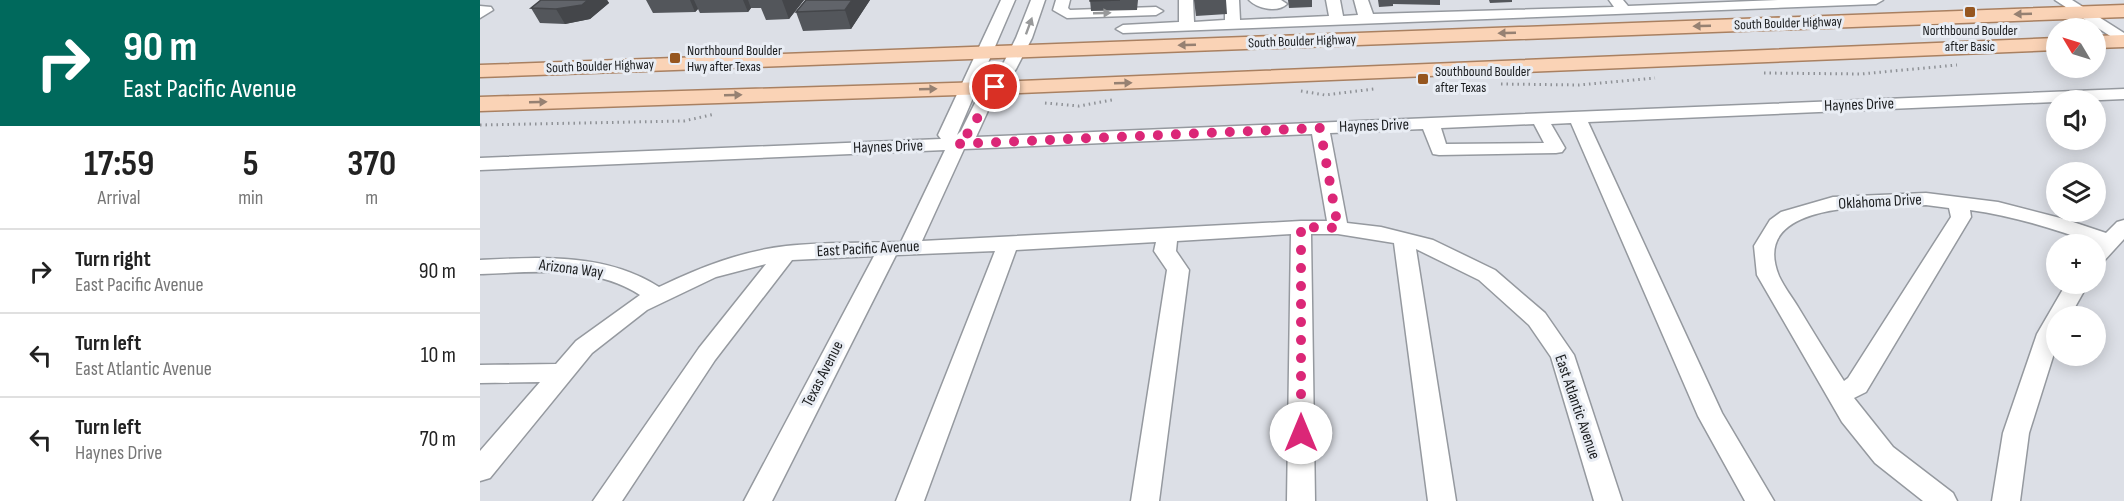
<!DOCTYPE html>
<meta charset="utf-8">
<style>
body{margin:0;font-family:"Sofia Sans Condensed",sans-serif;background:#f6f6f6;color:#222;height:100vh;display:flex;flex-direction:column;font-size:22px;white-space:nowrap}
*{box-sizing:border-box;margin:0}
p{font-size:20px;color:#767676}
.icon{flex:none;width:33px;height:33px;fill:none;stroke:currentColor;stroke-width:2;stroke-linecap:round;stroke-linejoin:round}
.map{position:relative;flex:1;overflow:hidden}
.side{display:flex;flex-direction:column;background:#fff;width:480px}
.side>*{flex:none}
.banner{background:#00695c;color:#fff;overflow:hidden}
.needle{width:39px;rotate:308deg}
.fabs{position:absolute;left:1566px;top:18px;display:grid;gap:12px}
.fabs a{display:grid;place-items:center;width:60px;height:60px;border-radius:50%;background:#fff;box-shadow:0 3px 15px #0003;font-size:30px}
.pin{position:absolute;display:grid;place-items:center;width:51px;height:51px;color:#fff;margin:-26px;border:3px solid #fff;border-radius:50%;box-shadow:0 2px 6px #0007}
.me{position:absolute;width:66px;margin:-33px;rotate:0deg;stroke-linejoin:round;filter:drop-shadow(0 0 4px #0008)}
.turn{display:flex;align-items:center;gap:21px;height:126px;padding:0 24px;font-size:27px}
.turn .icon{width:78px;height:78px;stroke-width:2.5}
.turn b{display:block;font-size:42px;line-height:51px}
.eta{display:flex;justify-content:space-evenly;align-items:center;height:102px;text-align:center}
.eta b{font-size:36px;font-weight:700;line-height:42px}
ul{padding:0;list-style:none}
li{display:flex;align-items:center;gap:18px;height:84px;padding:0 24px;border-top:2px solid #e0e0e0}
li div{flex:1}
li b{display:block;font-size:22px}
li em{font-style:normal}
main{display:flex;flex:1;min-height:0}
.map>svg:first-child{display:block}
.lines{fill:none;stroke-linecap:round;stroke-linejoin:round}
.minor-casing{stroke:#95999f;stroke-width:3}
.major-casing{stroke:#a98061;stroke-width:3}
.path{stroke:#8f9297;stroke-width:3;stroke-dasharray:1.5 4;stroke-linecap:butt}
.minor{fill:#fff;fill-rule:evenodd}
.major{fill:#fad3b6;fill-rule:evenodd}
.wall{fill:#53565b}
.shaded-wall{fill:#44464a}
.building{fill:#61646a;stroke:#44464a;stroke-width:1.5}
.oneway{fill:#98999a}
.oneway2{fill:#968172}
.route{stroke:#db2777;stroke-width:10;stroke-dasharray:0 18}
.poi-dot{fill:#96561f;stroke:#e9edf4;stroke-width:2}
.labels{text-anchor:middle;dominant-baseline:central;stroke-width:6;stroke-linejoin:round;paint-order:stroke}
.far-street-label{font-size:14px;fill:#1b1d1f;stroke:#e9edf4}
.far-poi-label{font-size:14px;fill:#1b1d1f;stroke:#e9edf4;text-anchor:start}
.street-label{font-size:16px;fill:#1b1d1f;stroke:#e9edf4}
</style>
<main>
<section class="side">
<div class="banner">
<div class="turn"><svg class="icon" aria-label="right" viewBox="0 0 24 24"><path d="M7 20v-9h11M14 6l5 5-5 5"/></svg><div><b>90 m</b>East Pacific Avenue</div></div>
</div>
<div class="eta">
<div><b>17:59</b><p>Arrival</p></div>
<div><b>5</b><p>min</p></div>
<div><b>370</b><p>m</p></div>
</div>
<ul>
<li><svg class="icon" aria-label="right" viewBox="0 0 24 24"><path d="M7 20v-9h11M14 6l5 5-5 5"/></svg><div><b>Turn right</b><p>East Pacific Avenue</p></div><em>90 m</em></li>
<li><svg class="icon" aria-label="left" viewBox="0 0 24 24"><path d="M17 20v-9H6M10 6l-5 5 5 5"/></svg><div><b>Turn left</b><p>East Atlantic Avenue</p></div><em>10 m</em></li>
<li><svg class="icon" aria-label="left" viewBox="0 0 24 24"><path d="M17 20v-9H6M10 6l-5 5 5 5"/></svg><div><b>Turn left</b><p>Haynes Drive</p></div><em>70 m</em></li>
</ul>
</section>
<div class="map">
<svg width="1644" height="501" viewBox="0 0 1644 501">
<rect width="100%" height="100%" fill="#dcdfe6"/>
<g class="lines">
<defs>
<path id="minor" d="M521,0H535L477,135L481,131L496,101L521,68L536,38L551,0H565L552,38L536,69L512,102L496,137L1644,89V99L1108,122L1242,413L1294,501H1265L1218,416L1091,123L1071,124L1085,148L1082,152L1076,153L959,155L953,154L943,129L850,133L867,223L901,227L953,240L1015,270L1065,313L1094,355L1142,501H1114L1071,357L1049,325L999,280L936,249L976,501H948L914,243L858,234H831L835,501H807L811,234L697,241L696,251L709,270L679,501H651L687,270L674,251L676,242L536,250L444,501H416L515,251L416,255L292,501H264L394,256L312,260L235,360L142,501H113L219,348L286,264L236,277L167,310L112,353L10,478L0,481V451L60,382L0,383V365L76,364L96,341L160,295C114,265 53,272 0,274V260C60,257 126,253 179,287C219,268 261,251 306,246C343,242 383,243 421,242L465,150L0,170V158L461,139L458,135ZM1054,124L1064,143L966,144L961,128ZM832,134L847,221H821L442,241L484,149Z
M576,0H590L588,8L590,10L676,7L683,11L676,15L587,18L573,10Z
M699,0H713L714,22L745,20V0H759L760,20L849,16L846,0H860L863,16L878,15L874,0H888L893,14L1134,7L1129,0H1143L1148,6L1298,0H1403L1396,4L643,33L636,29L643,25L699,22Z
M769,0H801L807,4C798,13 778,9 769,0Z
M1575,0H1592L1644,33V45Z
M0,6L11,7L13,10L0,18Z
M1446,193L1518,202L1584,219L1626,233L1637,222L1644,220V239L1623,262L1616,264V244C1575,229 1534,216 1490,210L1491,217L1386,392L1374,398L1413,447L1473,493L1477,501H1443L1395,463L1362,422L1277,275L1274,246L1290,220L1301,212L1353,197ZM1446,205L1469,208L1471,217L1368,378L1364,381C1348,356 1333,332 1318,307C1312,297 1304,287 1299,276C1267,198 1403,207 1446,205Z
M1586,284H1608L1590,316H1576V347L1549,433L1540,501H1512L1523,433L1557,334Z"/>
<path id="major" d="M1644,5V17L0,77V65Z
M1644,35V47L1616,48V36Z
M1576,38V50L540,93L0,111V97L540,81Z"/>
</defs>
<!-- minor casing -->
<use href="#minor" class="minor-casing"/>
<!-- major casing -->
<use href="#major" class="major-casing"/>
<!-- path -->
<path class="path" d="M1284,73L1381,74L1477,65
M1021,84L1099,85L1175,78
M821,91L845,95L894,89
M565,103L599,106L632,100
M0,125L204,121L235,114"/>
<!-- minor -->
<use href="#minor" class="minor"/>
<!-- major -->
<use href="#major" class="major"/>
</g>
<!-- wall -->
<path class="wall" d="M61,0H127L129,3L110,19L85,24L60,23L51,8Z
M166,0H324L309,19L286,20L281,8H271L268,12L220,13L218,9L215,12L173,13Z
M390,0L371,29L323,31L316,12Z
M610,0H658L657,10L611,11Z
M714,0H746L747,14L716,16Z
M808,0H832V7L809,8Z
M898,0H960V5L913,4V6L899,7Z
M1009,0H1032V2L1010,3Z"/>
<!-- shaded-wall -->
<path class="shaded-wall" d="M108,0H127L129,3L110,19L85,24L76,9Z
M210,0H214L218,9L215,12Z
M263,0H268L271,8L268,12Z
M302,0H324L309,19Z
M372,0H390L371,29L365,10Z"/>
<!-- building -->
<path class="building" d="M61,0H108L102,5L76,9L51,8Z
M326,0H372L365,10L316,12Z
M610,0H640L610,1Z"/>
<!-- one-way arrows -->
<defs><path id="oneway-solid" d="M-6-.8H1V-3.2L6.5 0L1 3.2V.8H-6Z" transform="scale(1.5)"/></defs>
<g class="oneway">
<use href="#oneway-solid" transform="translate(622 13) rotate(-2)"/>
<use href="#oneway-solid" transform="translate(549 26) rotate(-70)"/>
</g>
<g class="oneway2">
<use href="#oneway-solid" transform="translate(1543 14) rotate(178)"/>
<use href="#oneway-solid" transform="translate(1222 26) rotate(178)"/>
<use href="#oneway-solid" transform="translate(1027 33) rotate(178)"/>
<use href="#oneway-solid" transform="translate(707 45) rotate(178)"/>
<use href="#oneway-solid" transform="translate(643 83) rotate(-2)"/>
<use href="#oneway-solid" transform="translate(448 89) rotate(-2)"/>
<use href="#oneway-solid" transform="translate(253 95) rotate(-2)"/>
<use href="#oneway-solid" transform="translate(58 102) rotate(-2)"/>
</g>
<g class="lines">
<!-- route -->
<path class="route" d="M515,87C501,106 496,129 477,144L840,128L858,228L821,227V433"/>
</g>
<!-- markers -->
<g class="poi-dot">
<rect x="1484" y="6" width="12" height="12" rx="3"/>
<rect x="189" y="52" width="12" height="12" rx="3"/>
<rect x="937" y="73" width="12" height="12" rx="3"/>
</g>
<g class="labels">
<!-- far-street labels -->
<g class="far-street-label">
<text transform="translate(1308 23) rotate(-2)">South Boulder Highway</text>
<text transform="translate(822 41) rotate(-2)">South Boulder Highway</text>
<text transform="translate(120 66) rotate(-2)">South Boulder Highway</text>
</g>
<!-- far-poi labels -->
<g class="far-poi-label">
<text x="1490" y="30" text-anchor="middle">Northbound Boulder<tspan x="1490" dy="16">after Basic</tspan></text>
<text x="207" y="50">Northbound Boulder<tspan x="207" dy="16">Hwy after Texas</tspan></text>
<text x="955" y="71">Southbound Boulder<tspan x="955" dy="16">after Texas</tspan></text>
</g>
<!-- street labels -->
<g class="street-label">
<text transform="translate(1379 105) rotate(-2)">Haynes Drive</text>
<text transform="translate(894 126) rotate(-2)">Haynes Drive</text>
<text transform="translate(408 147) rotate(-2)">Haynes Drive</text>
<text transform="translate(1400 202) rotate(-3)">Oklahoma Drive</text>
<text transform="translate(388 249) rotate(-3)">East Pacific Avenue</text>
<text transform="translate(91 269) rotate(7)">Arizona Way</text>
<text transform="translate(343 374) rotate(-63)">Texas Avenue</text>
<text transform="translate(1097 407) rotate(71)">East Atlantic Avenue</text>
</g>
</g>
</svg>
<div class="fabs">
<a><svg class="needle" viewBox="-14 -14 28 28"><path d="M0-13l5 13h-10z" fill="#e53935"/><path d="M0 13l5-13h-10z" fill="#767676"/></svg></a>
<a><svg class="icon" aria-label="sound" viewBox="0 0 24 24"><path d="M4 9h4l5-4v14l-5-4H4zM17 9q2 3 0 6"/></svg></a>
<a><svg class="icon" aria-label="layers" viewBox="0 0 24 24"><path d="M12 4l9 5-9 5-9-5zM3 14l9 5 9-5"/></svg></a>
<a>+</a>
<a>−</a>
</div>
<div class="pin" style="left:515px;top:87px;background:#d93025"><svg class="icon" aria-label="arrive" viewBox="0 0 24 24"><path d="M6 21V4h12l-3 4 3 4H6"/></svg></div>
<svg class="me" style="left:821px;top:433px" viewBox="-20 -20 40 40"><circle r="19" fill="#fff"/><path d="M0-13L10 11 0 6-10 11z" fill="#db2777"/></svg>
</div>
</main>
